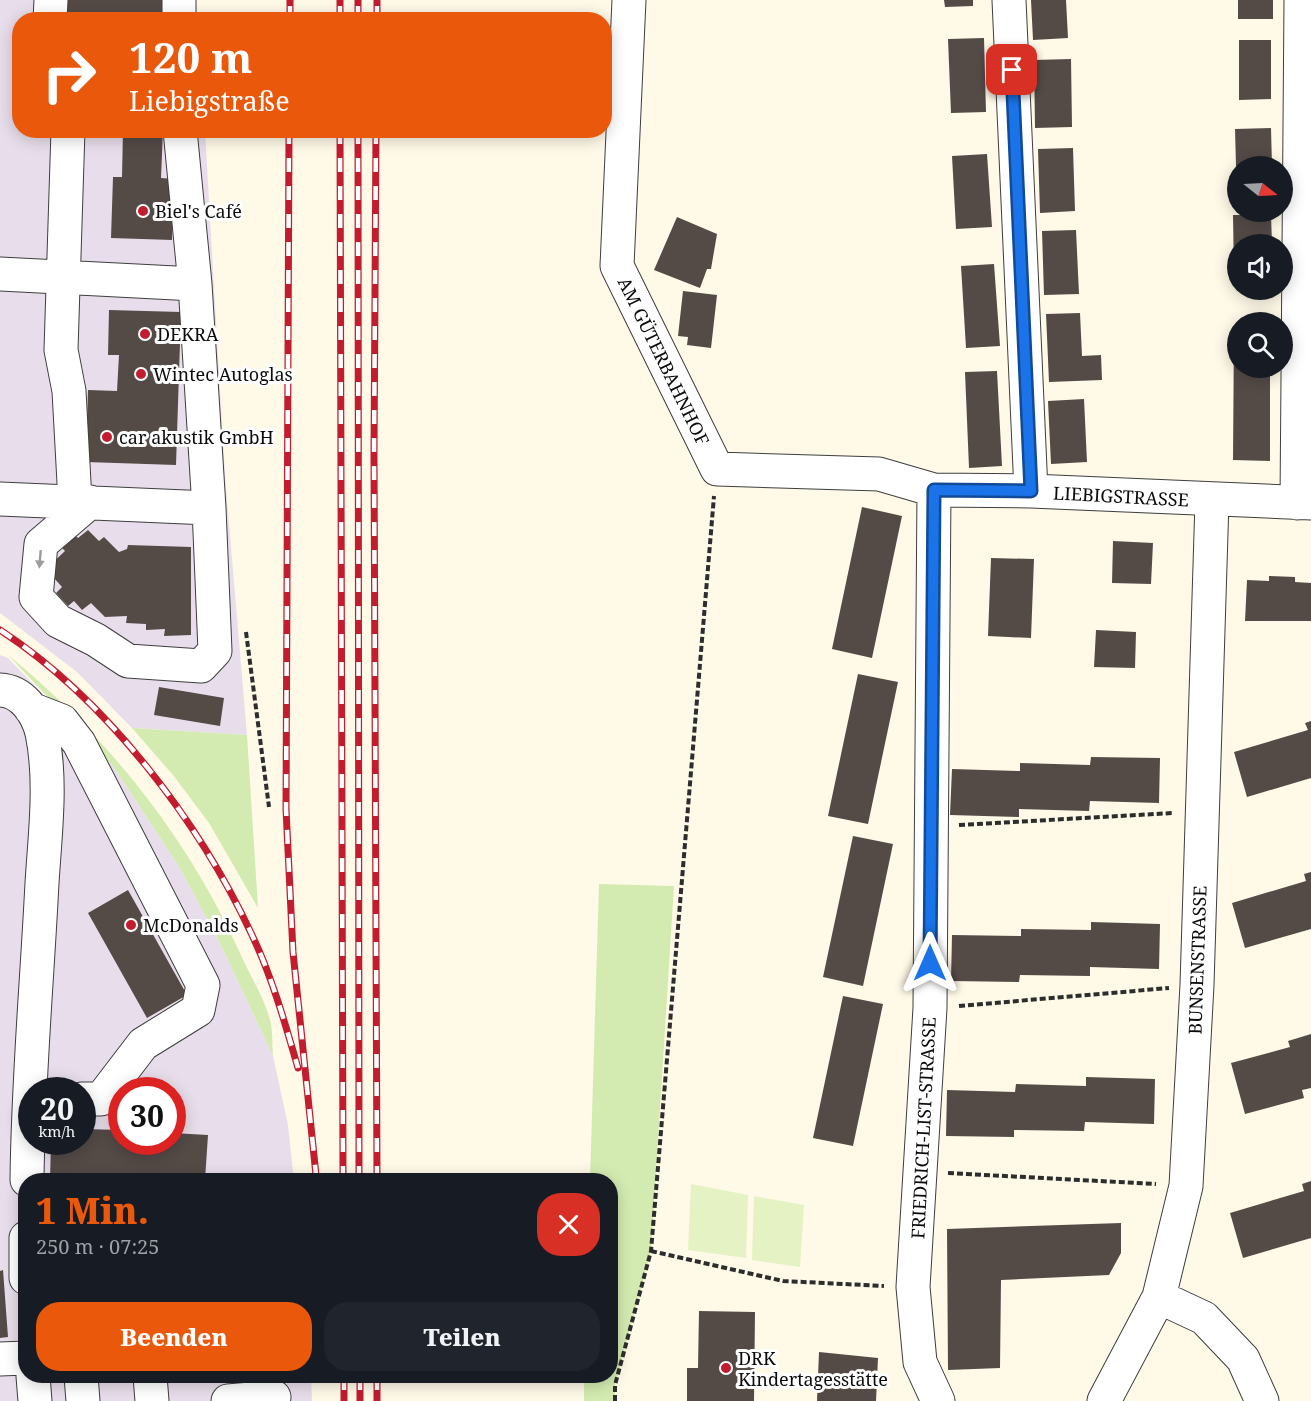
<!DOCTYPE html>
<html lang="de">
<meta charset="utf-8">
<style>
body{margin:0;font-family:"Noto Serif",serif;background:#20242c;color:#f1f3f6;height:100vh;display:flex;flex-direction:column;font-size:22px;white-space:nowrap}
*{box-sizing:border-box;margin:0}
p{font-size:20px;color:#9ea1a6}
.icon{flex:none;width:33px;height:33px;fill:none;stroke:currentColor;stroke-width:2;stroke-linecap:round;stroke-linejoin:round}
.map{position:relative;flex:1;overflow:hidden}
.sheet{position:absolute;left:18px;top:1173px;width:600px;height:210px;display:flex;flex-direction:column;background:#171b24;border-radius:24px;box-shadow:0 3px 15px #0003}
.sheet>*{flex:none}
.guide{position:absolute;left:12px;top:12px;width:600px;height:126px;border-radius:24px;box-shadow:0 3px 15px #0003;background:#ea580c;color:#fff;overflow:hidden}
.needle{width:39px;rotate:108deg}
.fabs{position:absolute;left:1227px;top:156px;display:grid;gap:12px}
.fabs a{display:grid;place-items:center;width:66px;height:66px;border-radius:50%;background:#171b24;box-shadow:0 3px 15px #0003;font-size:30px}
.speed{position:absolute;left:18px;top:1077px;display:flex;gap:12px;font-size:30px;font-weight:700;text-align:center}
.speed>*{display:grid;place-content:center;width:78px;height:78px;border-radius:50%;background:#171b24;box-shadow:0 3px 15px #0003;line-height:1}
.speed small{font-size:15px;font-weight:400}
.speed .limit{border:9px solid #d22;background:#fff;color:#111}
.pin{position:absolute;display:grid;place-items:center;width:51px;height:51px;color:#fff;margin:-26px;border-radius:12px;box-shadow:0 3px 9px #0006}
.me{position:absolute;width:66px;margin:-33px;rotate:0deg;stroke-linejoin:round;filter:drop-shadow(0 0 4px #0008)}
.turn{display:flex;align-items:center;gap:21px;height:126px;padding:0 18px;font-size:27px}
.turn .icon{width:78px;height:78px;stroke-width:2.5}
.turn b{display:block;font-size:42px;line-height:51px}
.round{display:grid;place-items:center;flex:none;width:63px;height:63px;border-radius:24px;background:#20242c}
.headline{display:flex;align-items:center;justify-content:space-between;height:102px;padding:0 18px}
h1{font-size:36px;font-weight:800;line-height:45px;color:#ea580c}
.primary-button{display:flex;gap:12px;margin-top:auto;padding:12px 18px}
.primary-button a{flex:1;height:69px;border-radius:24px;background:#ea580c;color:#fff;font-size:24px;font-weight:800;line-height:69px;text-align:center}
.primary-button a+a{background:#20242c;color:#f1f3f6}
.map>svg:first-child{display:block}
.industrial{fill:#e8deeb;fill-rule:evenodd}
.green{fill:#d3ebb1}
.pitch{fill:#e5f2c3}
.building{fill:#544b47}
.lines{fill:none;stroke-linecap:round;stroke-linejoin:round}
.minor-casing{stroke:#3e3e3e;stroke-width:35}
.path{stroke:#2d2d2d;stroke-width:4;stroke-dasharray:6 3;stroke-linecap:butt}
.minor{stroke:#fff;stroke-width:33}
.rail-casing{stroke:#c21c2f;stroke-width:7}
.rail{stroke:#fff;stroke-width:4.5;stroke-dasharray:14;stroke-linecap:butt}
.oneway{fill:#9d9d9d}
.route-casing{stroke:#114b97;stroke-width:15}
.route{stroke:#1a73e8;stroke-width:10}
.poi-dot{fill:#c21c2f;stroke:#fff;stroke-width:2}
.labels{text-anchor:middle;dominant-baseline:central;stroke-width:6;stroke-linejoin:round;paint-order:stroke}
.poi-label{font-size:18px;fill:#0b0b0b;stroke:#fff;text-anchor:start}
.street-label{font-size:18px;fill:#0b0b0b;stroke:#fff}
</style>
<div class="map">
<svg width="1311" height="1401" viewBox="0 0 1311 1401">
<rect width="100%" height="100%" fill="#fff9e8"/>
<!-- industrial -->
<path class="industrial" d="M0,0H196L197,19L20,20V130L205,131L225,476L247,735L132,728L77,672L0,613Z
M0,655L8,658L113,766L178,865L218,939L273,1056L288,1125L294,1180H26V1376H311L312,1401H0ZM32,1090H82V1142H32ZM122,1090H172V1142H122Z"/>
<!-- green -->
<path class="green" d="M8,655C107,736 187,836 240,953C249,974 264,997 270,1020C273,1031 272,1044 273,1056L218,939L178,865L113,766Z
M132,728L247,735L258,908L209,823L173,775Z
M599,884L674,886L651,1251L615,1385V1401H584V1376H610V1180H590Z"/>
<!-- pitch -->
<path class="pitch" d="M691,1184L748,1195L746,1258L688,1250Z
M754,1196L804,1205L800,1267L752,1260Z"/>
<!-- building -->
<path class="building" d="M61,0H168L167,20L60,18Z
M944,0H973V6L945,7Z
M1031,0H1066L1068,38L1033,40Z
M1238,0H1273V19H1238Z
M984,38L986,112L951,113L948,39Z
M1239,40H1271V99L1239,100Z
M1071,59L1072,127L1035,128L1034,60Z
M1271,128L1272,166H1236L1235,129Z
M123,130H163L161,178L174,179L172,240L111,238L113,177H122Z
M1073,148L1075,211L1040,213L1038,149Z
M987,154L992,227L956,229L952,156Z
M1233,215H1271L1272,244H1238V275H1234Z
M677,217L717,234L711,269H707L700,288L654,270Z
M1076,230L1079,294L1044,295L1042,231Z
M994,264L1000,346L966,348L961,266Z
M683,291L717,295L711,348L687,345L688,337L678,336Z
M109,310L181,312L176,465L86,462L88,390L117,391L119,355H108Z
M1080,313L1082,356L1101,355L1102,380L1049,382L1046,314Z
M1234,326H1238V368H1270V461L1233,460Z
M997,371L1002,466L969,468L965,372Z
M1084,399L1087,462L1051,464L1048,401Z
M862,507L902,516L872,658L832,649Z
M88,530L99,541L104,537L119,552L127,549L128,545L191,547V635L164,636L165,629L146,630V624L126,623L127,616L105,617L91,603L82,610L74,601L68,606L56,593L62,587L46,569L65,551L57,543L71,531L78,538Z
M1113,541L1153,543L1151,584L1112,583Z
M991,558L1034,559L1031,638L988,636Z
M1269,576L1295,577V582L1311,583V621H1245L1247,580L1269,581Z
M1096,630L1136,632L1135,668L1094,667Z
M858,674L898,682L868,824L828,816Z
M159,687L224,698L220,726L154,715Z
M1311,721V778L1247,797L1234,752L1308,730L1305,723Z
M1091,757L1160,758L1159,803L1090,801L1089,811L1019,809V817L950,815L952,769L1020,771V763L1090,765Z
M853,836L893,844L863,986L823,977Z
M1311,872V929L1245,948L1232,903L1306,881L1304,874Z
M128,890L187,995L147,1018L88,913Z
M1091,922L1160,924L1159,969L1090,967V976L1020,975L1019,982L951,981L952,935L1021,936V929L1091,930Z
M843,996L883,1004L853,1146L813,1138Z
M1311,1034V1088L1302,1090L1304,1098L1245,1114L1231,1063L1290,1047L1288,1041Z
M1086,1077L1155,1079L1154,1124L1085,1122L1084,1131L1014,1130V1137L946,1136L947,1090L1015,1092L1016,1084L1086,1086Z
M82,1129L122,1130V1142H172V1133L208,1135L205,1180H50L51,1142H82Z
M1311,1181V1238L1243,1258L1230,1213L1304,1191L1302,1184Z
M1121,1223V1253L1109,1275L1001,1280L1000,1368L948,1370L947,1229Z
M3,1270L8,1337L0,1338V1271Z
M699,1311L755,1312L754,1401H687V1368H698Z
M819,1352L878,1358L876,1401H817Z"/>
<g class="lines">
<defs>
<path id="minor" d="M179,0V20
M629,0L617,266L717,469L879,474L934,490L1031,491L1311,503
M1009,0L1031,491
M50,20L51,0
M68,130L61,350L69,391L75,501
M180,130L195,284
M0,274L195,284L209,508
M934,490L930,1008L913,1287L920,1362L938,1401
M0,499L209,508L215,651L201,666L128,661L96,640L58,621L36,597L41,544L90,502
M1297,503L1301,0
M0,690C22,691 37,712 42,733C52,781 45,834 42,883C37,982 28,1081 27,1180
M31,709L62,721L79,743L203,985L198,1010L143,1044L101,1099H82
M26,1238V1278
M1159,1297L1204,1318L1243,1359L1262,1401
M0,1359L26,1358
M33,1376L35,1401
M81,1376L83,1401
M150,1376L152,1401
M228,1401L274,1397
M1104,1401L1159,1297L1186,1186L1197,985L1212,501"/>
</defs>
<!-- minor casing -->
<use href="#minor" class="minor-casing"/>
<!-- path -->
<path class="path" d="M246,632L269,807
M959,825L1173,813
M959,1006L1169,988
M948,1173L1156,1184
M651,1251L783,1281L884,1286
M615,1401V1385L651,1251L714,496"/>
<!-- minor -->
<use href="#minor" class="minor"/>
<defs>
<path id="rail" d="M290,20V0
M340,20V0
M358,20V0
M377,20V0
M289,130L286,809L293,952L316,1175
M340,130L343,1180
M358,130L359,1180
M376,130L374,455L377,1180
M0,630C106,699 199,821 252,935C272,977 285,1023 298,1068
M344,1376V1401
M360,1376V1401
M377,1376V1401"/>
</defs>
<!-- rail casing -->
<use href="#rail" class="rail-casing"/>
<!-- rail -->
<use href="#rail" class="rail"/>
</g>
<!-- one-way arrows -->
<defs><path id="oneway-solid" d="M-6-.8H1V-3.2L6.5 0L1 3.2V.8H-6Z" transform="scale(1.5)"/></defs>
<use class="oneway" href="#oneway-solid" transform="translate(40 559) rotate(95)"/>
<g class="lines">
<defs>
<path id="route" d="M930,963L934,490L1031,491L1012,70"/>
</defs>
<!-- route casing -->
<use href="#route" class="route-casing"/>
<!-- route -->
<use href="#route" class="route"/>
</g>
<!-- markers -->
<g class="poi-dot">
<circle cx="143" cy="211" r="6"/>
<circle cx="145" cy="334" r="6"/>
<circle cx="141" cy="374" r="6"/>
<circle cx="107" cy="437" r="6"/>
<circle cx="131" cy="925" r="6"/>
<circle cx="726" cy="1368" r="6"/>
</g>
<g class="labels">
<!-- poi labels -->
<g class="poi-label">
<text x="155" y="211">Biel's Café</text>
<text x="157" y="334">DEKRA</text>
<text x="153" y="374">Wintec Autoglas</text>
<text x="119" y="437">car akustik GmbH</text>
<text x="143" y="925">McDonalds</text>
<text x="738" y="1358">DRK<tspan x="738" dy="21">Kindertagesstätte</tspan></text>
</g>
<!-- street labels -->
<g class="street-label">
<text transform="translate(664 361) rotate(64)">AM GÜTERBAHNHOF</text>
<text transform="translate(1121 496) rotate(3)">LIEBIGSTRASSE</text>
<text transform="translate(1197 960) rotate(-88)">BUNSENSTRASSE</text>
<text transform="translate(923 1128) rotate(-87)">FRIEDRICH-LIST-STRASSE</text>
</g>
</g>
</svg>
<div class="fabs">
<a><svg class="needle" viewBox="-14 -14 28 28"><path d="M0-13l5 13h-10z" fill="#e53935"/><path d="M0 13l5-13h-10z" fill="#9ea1a6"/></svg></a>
<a><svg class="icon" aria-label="sound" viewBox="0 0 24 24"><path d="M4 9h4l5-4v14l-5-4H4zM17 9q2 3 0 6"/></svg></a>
<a><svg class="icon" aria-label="search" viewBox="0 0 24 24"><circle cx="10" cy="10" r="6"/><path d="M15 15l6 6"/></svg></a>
</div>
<div class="speed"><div>20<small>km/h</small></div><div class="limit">30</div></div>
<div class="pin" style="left:1012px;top:70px;background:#d93025"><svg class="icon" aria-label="arrive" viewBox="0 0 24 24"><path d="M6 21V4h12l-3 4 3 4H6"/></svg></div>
<svg class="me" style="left:930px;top:963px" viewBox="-20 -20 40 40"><path d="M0-17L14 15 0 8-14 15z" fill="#1a73e8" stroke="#fff" stroke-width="4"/></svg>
<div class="guide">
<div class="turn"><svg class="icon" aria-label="right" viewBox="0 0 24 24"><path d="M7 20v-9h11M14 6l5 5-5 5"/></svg><div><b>120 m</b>Liebigstraße</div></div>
</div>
<section class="sheet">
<div class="headline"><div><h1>1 Min.</h1><p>250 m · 07:25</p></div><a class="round" style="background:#d93025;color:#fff"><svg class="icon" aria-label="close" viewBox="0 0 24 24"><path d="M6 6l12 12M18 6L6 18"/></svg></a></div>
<div class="primary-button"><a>Beenden</a><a>Teilen</a></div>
</section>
</div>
